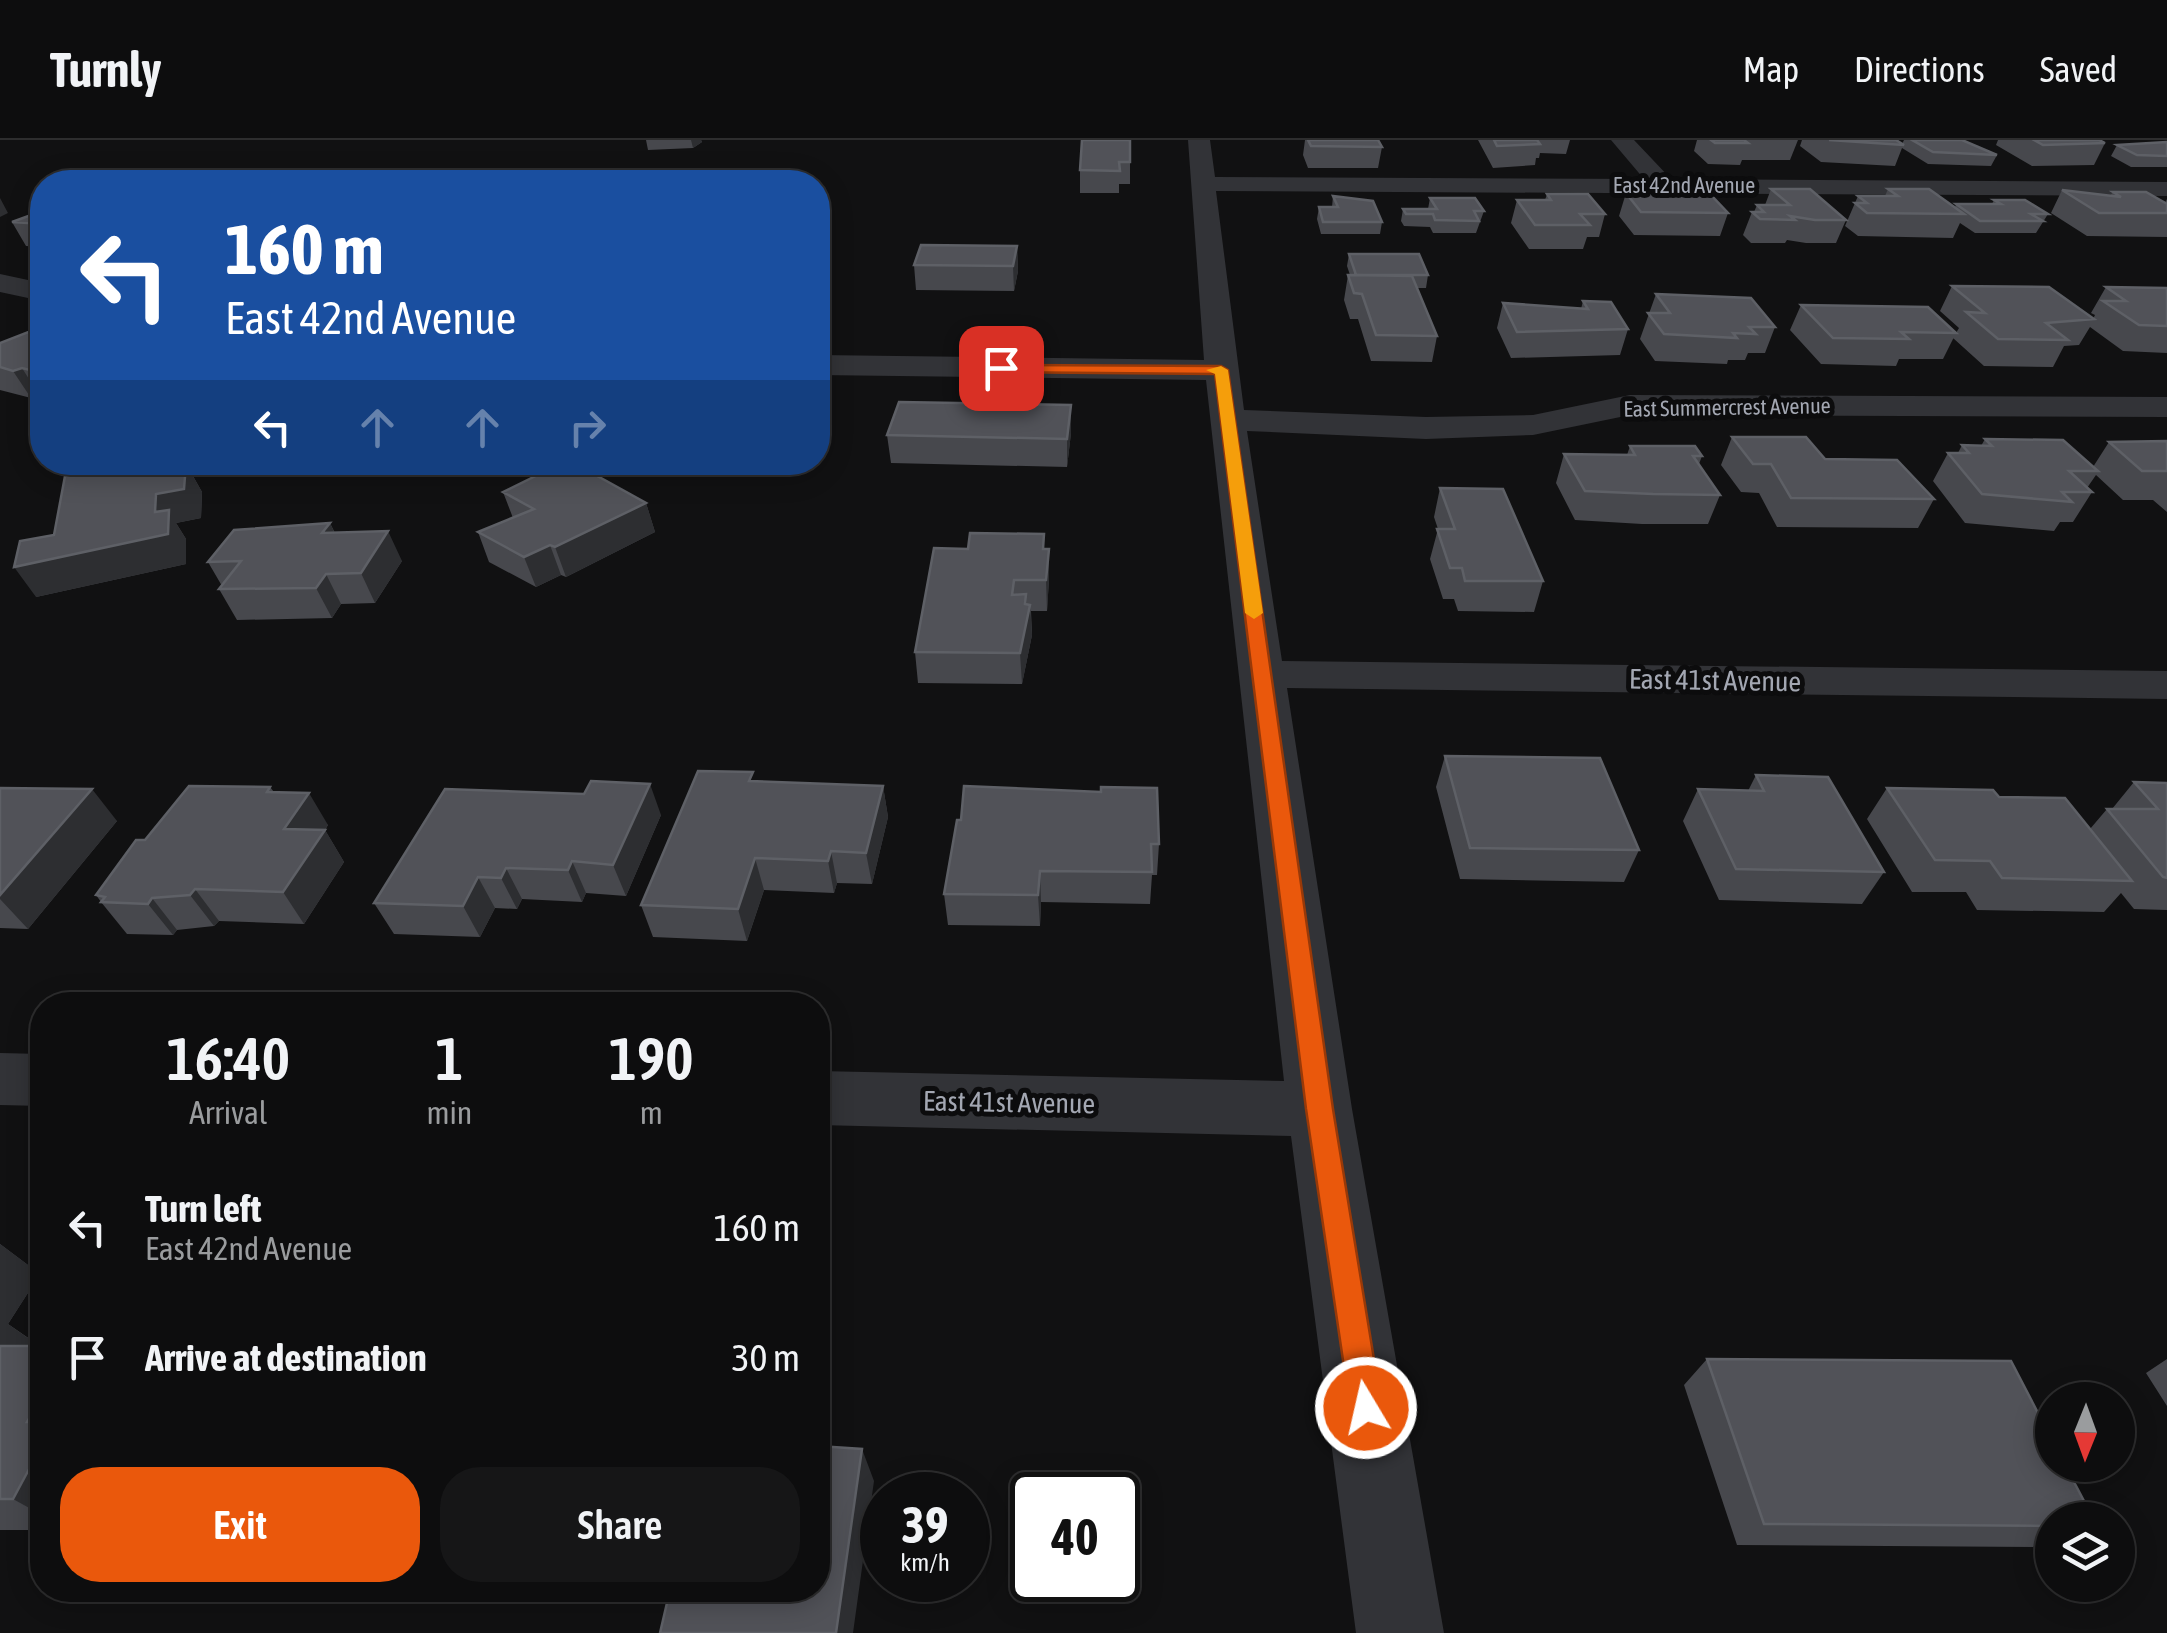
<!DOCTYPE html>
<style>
body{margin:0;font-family:"Asap Condensed",sans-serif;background:#161617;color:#f1f3f6;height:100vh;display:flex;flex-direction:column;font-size:38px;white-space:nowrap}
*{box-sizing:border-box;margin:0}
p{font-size:32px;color:#9a9c9e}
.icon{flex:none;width:55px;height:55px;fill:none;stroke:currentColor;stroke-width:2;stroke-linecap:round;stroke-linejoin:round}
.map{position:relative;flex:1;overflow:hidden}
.side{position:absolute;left:30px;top:852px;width:800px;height:610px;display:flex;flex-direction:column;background:#0d0d0e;border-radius:40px;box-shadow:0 5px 25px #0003,0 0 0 2px #2d2d2e}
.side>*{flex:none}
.banner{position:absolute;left:30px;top:30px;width:800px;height:305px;border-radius:40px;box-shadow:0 5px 25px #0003,0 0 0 2px #2d2d2e;background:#1a4fa0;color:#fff;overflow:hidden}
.needle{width:65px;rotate:181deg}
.tools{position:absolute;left:2035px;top:1242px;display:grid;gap:20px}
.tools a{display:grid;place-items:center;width:100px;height:100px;border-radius:50%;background:#0d0d0e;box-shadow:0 5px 25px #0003,0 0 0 2px #2d2d2e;font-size:50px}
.speed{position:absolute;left:860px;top:1332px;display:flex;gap:20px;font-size:50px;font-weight:700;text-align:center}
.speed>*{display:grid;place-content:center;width:130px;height:130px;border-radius:50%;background:#0d0d0e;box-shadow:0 5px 25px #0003,0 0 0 2px #2d2d2e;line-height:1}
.speed small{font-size:25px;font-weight:400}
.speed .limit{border:5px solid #111;border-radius:15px;background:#fff;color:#111}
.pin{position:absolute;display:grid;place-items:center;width:85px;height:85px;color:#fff;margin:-42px;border-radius:20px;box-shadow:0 5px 15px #0006}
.me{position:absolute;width:110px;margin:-55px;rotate:351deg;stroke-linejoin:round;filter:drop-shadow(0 0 8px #0008)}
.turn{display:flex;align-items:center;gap:35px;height:210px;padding:0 30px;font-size:45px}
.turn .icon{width:130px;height:130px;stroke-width:2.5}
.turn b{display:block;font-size:70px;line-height:85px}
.lanes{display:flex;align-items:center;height:95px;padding:0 30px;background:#0003;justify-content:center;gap:50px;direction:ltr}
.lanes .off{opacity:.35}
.eta{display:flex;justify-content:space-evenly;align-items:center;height:170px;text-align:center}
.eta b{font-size:60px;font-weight:600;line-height:70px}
.primary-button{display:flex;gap:20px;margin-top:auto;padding:20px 30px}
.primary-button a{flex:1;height:115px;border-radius:40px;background:#ea580c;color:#fff;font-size:40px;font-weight:600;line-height:115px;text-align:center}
.primary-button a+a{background:#161617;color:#f1f3f6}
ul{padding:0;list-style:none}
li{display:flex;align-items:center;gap:30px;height:130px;padding:0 30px}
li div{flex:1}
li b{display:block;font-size:38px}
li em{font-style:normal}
header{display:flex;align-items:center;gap:60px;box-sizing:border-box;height:140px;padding:0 50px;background:#0d0d0e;border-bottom:2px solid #2d2d2e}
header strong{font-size:48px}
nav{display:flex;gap:55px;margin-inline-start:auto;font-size:35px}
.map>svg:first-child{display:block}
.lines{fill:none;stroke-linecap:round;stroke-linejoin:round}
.minor{fill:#323337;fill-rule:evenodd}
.wall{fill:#47484d}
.shaded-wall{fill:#2d2e31}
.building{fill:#515258;stroke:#5e6066;stroke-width:2.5}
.route{fill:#ea580c;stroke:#983908;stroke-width:2.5}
.slow{fill:#f59e0b}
.labels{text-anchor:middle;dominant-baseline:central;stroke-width:10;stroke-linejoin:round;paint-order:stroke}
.far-street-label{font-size:22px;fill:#a3a7b2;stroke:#0c0c0d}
.street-label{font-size:28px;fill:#a3a7b2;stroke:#0c0c0d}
</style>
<header>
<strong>Turnly</strong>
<nav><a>Map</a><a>Directions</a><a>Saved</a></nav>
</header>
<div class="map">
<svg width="2167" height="1493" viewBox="0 0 2167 1493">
<rect width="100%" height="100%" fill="#111112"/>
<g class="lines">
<!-- minor -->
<path class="minor" d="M1188,0H1210L1215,37L1644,39L1611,0H1634L1671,39L2167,42V56L1216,51L1244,270L1426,277L1533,275L1630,255L2167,257V277L1630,275L1533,295L1426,299L1247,291L1282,521L2167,531V559L1287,548L1352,969L1444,1493H1356L1291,996L818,985V931L1284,941L1206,240L818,235V215L1204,220Z
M0,134L42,143V161L0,152Z
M0,913L42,914V966L0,965Z"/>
</g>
<!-- wall -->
<path class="wall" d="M646,0H701L702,2L693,8L648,10Z
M1130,0V44H1119V53H1080V30Z
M1305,0H1378L1382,7L1378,28H1308L1303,15Z
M1478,0H1570L1566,14L1540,13L1539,18H1536L1535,25L1493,28Z
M1697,0H1798L1790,20H1742L1740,25L1708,24L1694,11Z
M1802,0H1896L1902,4L1904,0H1962L1997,15L1991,26L1928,24L1902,8L1895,26L1821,22L1800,6Z
M1998,0H2099L2105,3L2094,25L2032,26L1996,5Z
M2167,2V27H2131L2111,16L2117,5Z
M1771,49L1846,80L1836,103H1806L1787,100L1785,103H1751L1743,95L1752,72H1754L1757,65H1765Z
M1888,49L1955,68L1956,64H1992L1994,60L2048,74L2036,93H1975L1960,83L1953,98L1858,96L1845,86L1858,56H1885Z
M2062,50L2110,56L2113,52L2165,63L2167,59V97L2087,96L2051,73Z
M1626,53L1728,73L1720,96L1634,95L1619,76Z
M1547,54L1605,74L1599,97H1587L1583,109H1529L1511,83L1517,60H1545Z
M1333,56L1382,82L1380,94H1321L1317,79L1319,67H1332Z
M1430,58L1484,71L1476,93H1433L1430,87L1404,86L1401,81L1403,69H1428Z
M42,71V107L26,106L12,82Z
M1017,106L1018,131L1014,151L916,150L914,125Z
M1349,114L1428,135L1426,148H1417L1437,196L1432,222L1371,221L1358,179H1350L1344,160L1348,135H1350L1347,126Z
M1952,146L2093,179L2095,175L2091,173L2106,147L2167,148V213L2123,211L2090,187L2079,205L2064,206L2053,227L1984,226L1953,198L1959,188L1940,171Z
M1656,154L1775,187L1765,213H1748L1745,220H1728L1727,224L1655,221L1640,199Z
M1583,161L1628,189L1620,215L1511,218L1497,188L1503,163L1581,169Z
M1801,165L1956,193L1943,219H1899L1896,226L1821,224L1790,190Z
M42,191V256L39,255L31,258L0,250V203Z
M1071,293L1067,327L891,323L887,295Z
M1732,297L1825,319L1934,359L1918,388L1777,387L1759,353L1741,352L1721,325Z
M1985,299L2093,327L2109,302L2167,301V372L2153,360H2123L2096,335L2087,348L2092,352L2073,382H2060L2054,391L1965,383L1933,341L1948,313H1958L1962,305L1981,306Z
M1630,306L1702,316L1699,324L1720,355L1708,384H1642L1575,380L1556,343L1564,314L1627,315Z
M113,322H233L229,327H188L202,352L201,378L176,383L186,399V424L36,457L54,395L116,327Z
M582,322H641L637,331L589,332L646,363L655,392L566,437L561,435L536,447L489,422L478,392L513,378L503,352L584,329Z
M1440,348L1543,441L1534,472L1458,471L1454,459H1443L1430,419L1438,389L1434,377Z
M330,383L335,393L402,421L375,463L341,464L332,478L237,480L219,449L222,446L208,422Z
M1044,409L1049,439L1047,471H1031L1032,495L1022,544L918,543L915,512Z
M1445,616L1639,710L1624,742L1460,739L1436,647Z
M1756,635L1884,732L1862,764L1719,760L1683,681L1698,649L1748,651Z
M755,641L883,646L888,677L872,744L837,743L834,753L764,750L747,801L653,797L641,765Z
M2134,642L2167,643V770L2134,769L2121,753L2104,772L1977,770L1966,752H1912L1867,679L1887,648L1999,657L2090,689L2107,669H2112Z
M270,647L274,652L328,685L325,690L344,722L304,784L219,781L214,786L177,790L173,795L127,794L101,762L96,755L145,700Z
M0,648L117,681L28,789L0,788Z
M661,675L626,756L586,753L582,762L522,759L517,769L495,768L480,797L394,794L374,763Z
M961,680L1159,704L1157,735H1152L1150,764L1041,762L1040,786L948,785L944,754Z
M0,1104L40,1134L8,1184L40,1206H42V1390H0Z
M1707,1219L2052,1380V1407L1737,1405L1684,1245Z
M2167,1219V1266L2146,1233Z"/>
<!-- shaded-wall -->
<path class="shaded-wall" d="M691,0H701L702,2L693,8Z
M0,58L8,73L0,77Z
M1017,106L1018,131L1014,151L1013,126Z
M22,228L39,255L31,258L13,231Z
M1071,265V293L1067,327V299Z
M179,322H184L186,325V324L202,352L201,378L176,383L186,399V424L36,457L14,427L155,372L156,354Z
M646,363L655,392L566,437L555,407Z
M330,383L344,413L322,393Z
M388,391L402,421L375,463L361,433Z
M550,405L561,435L536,447L524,417Z
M1049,409V439L1047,471L1046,440Z
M326,434L341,464L332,478L316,448Z
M1026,454L1027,482L1030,465L1032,495L1022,544L1020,513Z
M650,644L661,675L626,756L613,725Z
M883,646L888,677L872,744L866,713Z
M92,649L117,681L28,789L0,759V755Z
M309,653L328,685L306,717L325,690L344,722L304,784L283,752L284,689Z
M831,711L837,743L834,753L828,721Z
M755,718L764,750L747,801L738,769Z
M572,721L586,753L582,762L568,730Z
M506,728L522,759L517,769L501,738Z
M1040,731L1041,762L1040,786L1038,755Z
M478,737L495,768L480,797L463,766Z
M195,749L219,781L214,786L190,755Z
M152,758L177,790L173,795L148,764Z
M0,1104L40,1134L8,1184L42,1208L0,1242Z
M42,1256V1291L27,1282Z
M42,1305V1375L13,1359Z
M862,1309L874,1341L853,1493H836Z"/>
<!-- building -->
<path class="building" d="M1082,0H1130V22H1119L1120,31L1080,30Z
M1308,0H1378L1382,7L1311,6Z
M1494,0H1537L1540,4L1497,6Z
M1711,0H1744L1748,3H1715Z
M1829,0H1896L1904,5Z
M1912,0H1962L1997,15L1933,12Z
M2034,0H2099L2105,3L2043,5Z
M2167,2V16L2137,15L2117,5Z
M1771,49H1810L1846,80H1815L1790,76L1795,80L1760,79L1752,72H1764L1757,65H1790Z
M1888,49H1929L1964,74L1867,73L1855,63H1867L1858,56H1898Z
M2062,50L2121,57L2113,52H2146L2167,64V73H2099Z
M1626,53L1710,54L1728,73L1641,72Z
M1547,54H1588L1605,74H1580L1590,85H1535L1517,60H1551Z
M1333,56L1373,61L1382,82H1323L1319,67H1338Z
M1430,58H1475L1484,71H1474L1479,81L1435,80L1433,74H1406L1403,69H1437Z
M1994,60H2025L2048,74H2031L2043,81H1980L1956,64H2001Z
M42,71V84L12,82Z
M921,105L1017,106L1013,126L914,125Z
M1349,114H1419L1428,135H1356Z
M1348,135L1412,136L1437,196L1376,195L1362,154L1354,153Z
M1952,146L2049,147L2094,179L2046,183L2068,200L1998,199L1966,172L1985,173Z
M2106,147L2167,148V186L2139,185L2103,161H2126Z
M1656,154L1751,158L1775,187H1749L1756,194L1733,193L1737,198L1664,194L1648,173H1670Z
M1583,161L1611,162L1628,189L1517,192L1503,163L1588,169Z
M1801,165L1928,167L1956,193L1901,192L1909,199L1833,198Z
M36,189L42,191V233L22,228L13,231L0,227V203Z
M899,262L1071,265L1067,299L887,295Z
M1732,297H1806L1825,319L1897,320L1934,359L1791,358L1771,324H1753Z
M1985,299L2063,300L2098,331H2069L2092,352H2062L2072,362L1982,354L1948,313H1969L1962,305L1992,306Z
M2167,301V331H2142L2109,302Z
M1630,306H1695L1702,316H1693L1720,355L1653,354L1585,351L1564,314L1635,315Z
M140,322H179V325L186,324L184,349L156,354L155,372L169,370L168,394L14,427L20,401L54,395L65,336Z
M564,322H572L646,363L555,407L550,405L524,417L478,392L534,369L503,352Z
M1440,348L1503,349L1543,441H1465L1462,428H1450L1437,389H1455Z
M330,383L322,393L388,391L361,433L326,434L316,448L219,449L241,421L208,422L234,390Z
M970,393L1044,394L1043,409H1049L1046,440H1014L1012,455L1026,454L1025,464L1030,465L1020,513L915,512L934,408L968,409Z
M1445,616L1600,618L1639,710L1470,708Z
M698,631L753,632L749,641L883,646L866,713L831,711L828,721L755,718L738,769L641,765Z
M1756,635L1828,637L1884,732L1736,729L1698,649L1764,651Z
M591,641L650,644L613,725L572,721L568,730L506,728L501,738L478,737L463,766L374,763L445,649L584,654Z
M2134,642L2167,643V738L2163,737L2107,669H2158Z
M189,646L270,647L267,652L309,653L284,689L325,690L283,752L195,749L190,755L152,758L148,764L101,762L105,757L96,755L136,700H145Z
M964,646L1101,652V647L1157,648L1159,704H1151L1152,732L1040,731L1038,755L944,754L957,680H961Z
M0,648L92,649L0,755Z
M1887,648L1993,650L1999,657L2065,658L2132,741L2002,738L1990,721L1935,720Z
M0,1206H42V1256L27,1282H42V1305L13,1359H0Z
M1707,1219L2011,1221L2052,1300V1325H2065L2094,1380H2052V1386L1764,1384Z
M818,1306L862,1309L836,1493H660L670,1450H818Z"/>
<!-- route -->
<path class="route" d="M996,225L1221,226L1228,230L1333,969L1382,1268L1377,1280L1366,1285L1354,1280L1350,1268L1306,969L1215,234L1001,232Z"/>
<!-- slow -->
<path class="slow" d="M1221,226L1228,230L1263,473L1254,479L1245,473L1215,234L1206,230Z"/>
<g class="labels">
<!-- far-street labels -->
<g class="far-street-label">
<text x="1684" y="45">East 42nd Avenue</text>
<text transform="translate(1727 267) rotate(-1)">East Summercrest Avenue</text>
</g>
<!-- street labels -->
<g class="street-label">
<text transform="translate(1715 540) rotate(1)">East 41st Avenue</text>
<text transform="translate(1009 962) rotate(1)">East 41st Avenue</text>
</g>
</g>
</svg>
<div class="tools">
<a><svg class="needle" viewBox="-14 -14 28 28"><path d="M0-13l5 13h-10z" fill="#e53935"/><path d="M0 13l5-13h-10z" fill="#9a9c9e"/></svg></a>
<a><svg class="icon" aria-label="layers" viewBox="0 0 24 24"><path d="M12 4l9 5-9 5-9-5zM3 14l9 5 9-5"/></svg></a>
</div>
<div class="speed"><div>39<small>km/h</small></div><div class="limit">40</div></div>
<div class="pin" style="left:1001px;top:228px;background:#d93025"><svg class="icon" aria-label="arrive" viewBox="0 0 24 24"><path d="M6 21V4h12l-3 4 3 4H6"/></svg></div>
<svg class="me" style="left:1366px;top:1268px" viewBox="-20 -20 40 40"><circle r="17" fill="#ea580c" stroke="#fff" stroke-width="3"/><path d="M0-11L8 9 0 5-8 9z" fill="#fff"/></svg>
<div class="banner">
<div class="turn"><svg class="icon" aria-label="left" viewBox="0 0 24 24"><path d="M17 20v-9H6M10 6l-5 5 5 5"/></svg><div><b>160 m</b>East 42nd Avenue</div></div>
<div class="lanes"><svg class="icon" aria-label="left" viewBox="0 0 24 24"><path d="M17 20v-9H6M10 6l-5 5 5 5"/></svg><svg class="icon off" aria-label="ahead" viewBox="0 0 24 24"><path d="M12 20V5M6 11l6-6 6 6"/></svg><svg class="icon off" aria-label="ahead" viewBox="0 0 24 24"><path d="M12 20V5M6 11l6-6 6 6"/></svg><svg class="icon off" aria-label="right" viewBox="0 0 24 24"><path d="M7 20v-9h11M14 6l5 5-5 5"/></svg></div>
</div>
<section class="side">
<div class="eta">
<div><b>16:40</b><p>Arrival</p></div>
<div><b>1</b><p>min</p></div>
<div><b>190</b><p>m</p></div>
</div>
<ul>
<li><svg class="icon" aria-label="left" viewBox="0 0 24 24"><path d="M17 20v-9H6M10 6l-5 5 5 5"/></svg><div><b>Turn left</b><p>East 42nd Avenue</p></div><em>160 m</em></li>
<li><svg class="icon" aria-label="arrive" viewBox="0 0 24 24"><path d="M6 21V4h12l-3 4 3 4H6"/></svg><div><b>Arrive at destination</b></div><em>30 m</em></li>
</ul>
<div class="primary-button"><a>Exit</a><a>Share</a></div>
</section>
</div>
